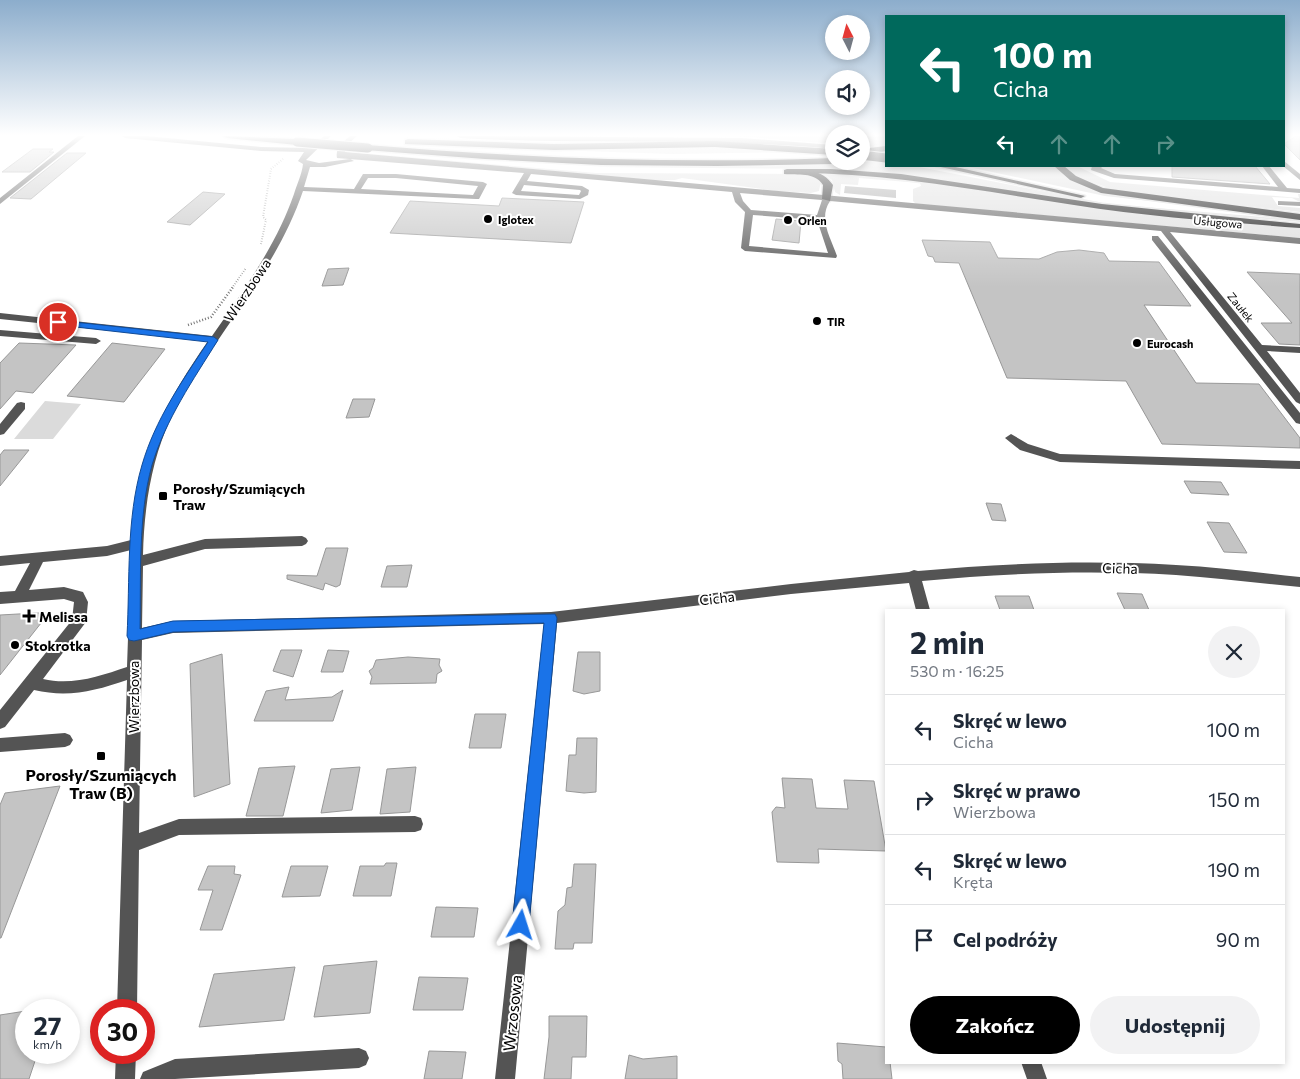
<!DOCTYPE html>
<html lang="pl">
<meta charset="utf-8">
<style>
body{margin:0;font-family:Commissioner,sans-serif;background:#f2f2f3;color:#1f2937;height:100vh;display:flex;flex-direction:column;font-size:19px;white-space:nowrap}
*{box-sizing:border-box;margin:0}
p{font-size:16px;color:#747a83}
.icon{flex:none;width:28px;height:28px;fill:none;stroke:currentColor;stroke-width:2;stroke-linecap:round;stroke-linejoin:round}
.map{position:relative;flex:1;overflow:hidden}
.drawer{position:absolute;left:885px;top:609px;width:400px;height:455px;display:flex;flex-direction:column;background:#fff;border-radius:0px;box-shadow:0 2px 8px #0003}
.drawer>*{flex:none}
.top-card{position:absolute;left:885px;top:15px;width:400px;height:152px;border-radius:0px;box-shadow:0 2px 8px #0003;background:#00695c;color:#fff;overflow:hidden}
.needle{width:32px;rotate:354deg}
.fabs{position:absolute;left:825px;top:15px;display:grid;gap:10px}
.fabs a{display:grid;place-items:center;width:45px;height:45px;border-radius:50%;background:#fff;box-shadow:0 2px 8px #0003;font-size:25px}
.speed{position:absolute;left:15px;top:999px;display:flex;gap:10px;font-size:25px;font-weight:700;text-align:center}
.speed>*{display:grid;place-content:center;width:65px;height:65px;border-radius:50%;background:#fff;box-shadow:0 2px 8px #0003;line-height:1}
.speed small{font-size:12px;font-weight:400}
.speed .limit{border:8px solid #d22;background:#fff;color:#111}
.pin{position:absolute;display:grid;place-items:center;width:42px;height:42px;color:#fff;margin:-21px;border:2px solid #fff;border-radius:50%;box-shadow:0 1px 5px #0007}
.me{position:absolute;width:55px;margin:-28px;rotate:6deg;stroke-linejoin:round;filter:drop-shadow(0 0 4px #0008)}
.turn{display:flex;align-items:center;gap:18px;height:105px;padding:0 25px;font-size:22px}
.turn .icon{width:65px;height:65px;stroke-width:2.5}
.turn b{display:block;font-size:35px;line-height:42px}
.lanes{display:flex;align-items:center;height:48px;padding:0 25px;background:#0003;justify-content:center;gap:25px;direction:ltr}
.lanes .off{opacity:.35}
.round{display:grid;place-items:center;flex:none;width:52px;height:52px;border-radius:26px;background:#f2f2f3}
.overview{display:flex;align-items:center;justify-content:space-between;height:85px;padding:0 25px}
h1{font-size:30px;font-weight:700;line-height:38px}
.action{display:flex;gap:10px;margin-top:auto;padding:10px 25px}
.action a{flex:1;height:58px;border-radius:30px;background:#000;color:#fff;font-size:20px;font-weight:700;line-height:58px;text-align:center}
.action a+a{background:#f2f2f3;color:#1f2937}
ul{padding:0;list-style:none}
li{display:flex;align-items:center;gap:15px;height:70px;padding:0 25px;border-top:1px solid #e0e1e3}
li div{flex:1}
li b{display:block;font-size:19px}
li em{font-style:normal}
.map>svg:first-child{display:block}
.green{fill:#dbdbdb}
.water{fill:#a2a2a2}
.building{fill:#c4c4c4;stroke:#989898}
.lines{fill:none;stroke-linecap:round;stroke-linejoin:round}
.major-casing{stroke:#dbdbdb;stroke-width:3}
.highway-casing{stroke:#dbdbdb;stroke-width:3}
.path-far1{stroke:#767676;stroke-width:2;stroke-dasharray:0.5 2;stroke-linecap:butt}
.path{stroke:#767676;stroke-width:2.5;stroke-dasharray:1 2;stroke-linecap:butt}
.minor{fill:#545454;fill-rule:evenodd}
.major{fill:#000;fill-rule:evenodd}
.highway{fill:#000;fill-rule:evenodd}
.highway-bridge-casing{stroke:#dbdbdb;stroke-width:11;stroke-linecap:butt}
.highway-bridge{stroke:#000;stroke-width:9}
.route{fill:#1a73e8;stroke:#114b97}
.poi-dot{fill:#000;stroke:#fff;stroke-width:2}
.labels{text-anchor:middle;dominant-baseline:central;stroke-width:4;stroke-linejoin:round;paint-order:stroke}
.far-poi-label{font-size:11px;font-weight:bold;fill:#000;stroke:#fff;text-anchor:start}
.far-street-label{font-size:11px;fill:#000;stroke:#fff}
.street-label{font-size:14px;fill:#000;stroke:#fff}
.poi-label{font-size:14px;font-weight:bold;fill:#000;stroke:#fff;text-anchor:start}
.near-poi-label{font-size:16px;font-weight:bold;fill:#000;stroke:#fff}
.near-street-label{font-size:16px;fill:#000;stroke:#fff}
</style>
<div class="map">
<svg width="1300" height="1079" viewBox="0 0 1300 1079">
<rect width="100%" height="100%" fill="#fff"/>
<!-- green -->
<path class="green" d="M737,136H834V144Z
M861,136H886V145L861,147Z
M703,147L799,152L672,154L525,149Z
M349,152L596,173L802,174L815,177L821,181L819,191L811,193L776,191L682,178L675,180H650Z
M877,161L886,163V166H914L1109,204L1300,220V222L1095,203L887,172L834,169L601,167H762Z
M964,166H1052L1076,183L1101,192L1168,203L1105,196Z
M1063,166H1077L1110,182L1299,198L1298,194H1300V202L1292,198L1272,197L1278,206L1300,208V212L1117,191L1075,176Z
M823,173L920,182L1141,215L1300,229V238L916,204L913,201V189L921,186L920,183L859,178L858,185L841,184L840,195L835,192L832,180Z
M45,401L81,404L53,439H14Z"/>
<!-- water -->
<path class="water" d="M845,186L896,190V198L844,193Z"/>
<!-- building -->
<path class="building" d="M1296,136H1300V160L1284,144Z
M33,149H53L49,152H54L30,172H2Z
M67,153H86L31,199L10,198Z
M1172,166H1255L1270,184L1172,177Z
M203,192L225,194L190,225L167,222Z
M502,198L584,202L571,243L390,233L410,201L499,206Z
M776,219L801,221L799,243L772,240Z
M922,240L990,242L998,258L1039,259L1057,252L1079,250L1104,253L1109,261L1159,262L1191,306L1144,305L1196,383L1259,384L1300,438V448L1162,444L1126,381L1007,378L959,263L935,262L933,257L928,256Z
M349,268L343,285L322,286L328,269Z
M1247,272L1300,274V345L1279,344L1261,323H1292Z
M19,343L76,345L33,393L16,391L0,409V363Z
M112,343L165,349L124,402L67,396Z
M353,399H375L369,417L346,418Z
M4,450H29L0,486V455Z
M1184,481L1221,482L1229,495L1191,493Z
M986,503L1001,504L1006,521L992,520Z
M1207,522L1229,523L1247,553L1224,552Z
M326,548H348L340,585L336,587L325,583L323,590L287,579V575L317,576Z
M412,565L407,587H381L387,566Z
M1117,593L1142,594L1149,610H1125Z
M995,596H1029L1034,610H1000Z
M36,613H49L0,675V615Z
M281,650H302L293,677L273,671Z
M328,650L349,651L343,672H321Z
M578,652H600V691L584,694L573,691Z
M222,654L230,784L194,797L190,664Z
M408,657L440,659L439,665L442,671L437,674L436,683L370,684L372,677L369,671L373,668L376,660Z
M289,687L285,700L332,697L343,690L333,721H254L266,691Z
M475,714H506L501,748H469Z
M577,738H597L596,792L584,793L566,791L569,755H576Z
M295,766L283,816H246L259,768Z
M360,767L352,810L321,813L331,769Z
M416,767L410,812L380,814L387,769Z
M782,778L812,779L816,808L848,809L844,780L874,781L886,851L818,849L819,863L777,862L772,812L776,807L785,808Z
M60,786L1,938H0V805L5,793Z
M386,863H397L391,896H353L360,866H384Z
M574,864H596L592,943H574L573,949H555L558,911L565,905L567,888L572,887Z
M208,866H235L234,874L241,875L222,930H200L213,890H198Z
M291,866H328L320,896L282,897Z
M436,907L478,908L474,937H431Z
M377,961L370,1013L314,1017L324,966Z
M295,967L284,1020L199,1027L214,974Z
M419,977L468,978L463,1010H413Z
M26,1011V1052H38L29,1079H0V1015Z
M549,1016H587L586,1057H572L571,1079H544L549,1037Z
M837,1043L886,1047V1062H890L892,1079H843L842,1064L838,1061Z
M429,1051L466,1052L462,1079H424Z
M629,1055L643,1059L677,1056V1079H625Z"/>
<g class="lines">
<defs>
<path id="major" d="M936,166H951L1085,196L1081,198Z
M793,169H831L901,174L1102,204L1300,224V228C1225,222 1149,217 1074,205C981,191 890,173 796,173L792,171Z"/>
<path id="highway" d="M223,136L297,139L301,142L297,145L227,138Z
M408,139L554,144L715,141L834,149V155L715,147L554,150L405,144V140Z
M368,145C523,158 678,164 834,158V161H838L834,164L717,166L601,165L485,159L365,150L364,148Z
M886,146V151L861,155V149Z
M1054,166H1064L1076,176L1103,188L1300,214V220L1101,193L1070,180Z
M787,169C805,169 822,169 833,185L830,201L822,199L823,185C814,171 798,176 784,174V170Z"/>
</defs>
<!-- major casing -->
<use href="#major" class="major-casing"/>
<!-- highway casing -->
<use href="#highway" class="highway-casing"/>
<!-- path-far1 -->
<path class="path-far1" d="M261,244L266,220L263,217L271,169L283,159
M232,288L246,268"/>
<!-- path -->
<path class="path" d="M188,325L211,317L233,287"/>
<!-- minor -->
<path class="minor" d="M78,136H85L0,204V198Z
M122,136H146L261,147L309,148L324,136H331L306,160L319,163L350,159L354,161L325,167H310L304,187L354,189L363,174H396L483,182L487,184L479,199H476L303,191C274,276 210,339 171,418C151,460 144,509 143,555L205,539L302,536L306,538L308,541L306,544L302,546L205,549L143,566L142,628L173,621L551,612L791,584L909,572L914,570L918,571C1004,563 1090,560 1176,565C1217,567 1259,573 1300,577V587C1259,583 1217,578 1176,575C1091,570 1006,573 922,581L930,610H916L909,583L791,594L557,623L515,1079H495L544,624L173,633L142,640L139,833L179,819L415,816L421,818L423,824L421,830L415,832L179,835L139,850L137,1010H117L127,680C95,691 68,698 34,690L5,727L0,729V710L72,620L74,602L64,599L0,604V592L15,591L30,563L0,566V556L107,546L131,540C140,455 160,410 208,341L0,319V313L212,336C243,291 276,246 294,194C297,184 302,174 303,164L298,161L304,152L261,151L125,138ZM368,178H396L478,186L473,195L361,189ZM131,550L127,667C100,676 72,686 43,679L86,622L88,602L83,592L64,587L29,590L43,562L107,556Z
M350,136H357L346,146L345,152L1300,238V244L1170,232L1262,345L1300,347V353L1267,351L1300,393V404L1296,402L1161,231L830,201C818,219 831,238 837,256L836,258L745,251L741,248L745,212L735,202L732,192L531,174L527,181L582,186L589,190L588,195L580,199L516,195L512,193L524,173L337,158C335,148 343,142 350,136ZM524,185L580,190L581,191L579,195L521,191ZM740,193L822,200L817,215L751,210L743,201ZM753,215L817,220L828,253L749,246Z
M457,136L741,138L834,145V149C709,137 585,145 460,138Z
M1284,161L1300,174V180L1283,166Z
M1092,166H1103L1101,168L1115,174L1278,187L1262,166H1269L1287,188L1300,189V193L1114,178L1091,170Z
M1278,201L1300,202V206L1281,205H1278Z
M1152,236H1158L1300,413V424L1296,423L1152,240Z
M0,330L96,338L101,341L96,344L0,336Z
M21,402L25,403V409L4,434L0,435V424L17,403Z
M1011,434L1028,444L1060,454L1300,461V469L1060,462L1020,450L1005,438Z
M65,733L70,735L73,740L70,745L65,747L0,752V738Z
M359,1048L366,1051L369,1058L366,1065L359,1068L175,1079H140L143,1072L175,1059Z
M116,1052H136L135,1079H115Z
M1021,1062H1041L1047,1079H1027Z"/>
<!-- major -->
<use href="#major" class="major"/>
<!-- highway -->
<use href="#highway" class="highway"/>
<defs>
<path id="highway-bridge" d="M297,142L368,148
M861,155L886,158"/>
</defs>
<!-- highway-bridge casing -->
<use href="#highway-bridge" class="highway-bridge-casing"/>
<!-- highway-bridge -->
<use href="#highway-bridge" class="highway-bridge"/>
</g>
<!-- sky -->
<linearGradient id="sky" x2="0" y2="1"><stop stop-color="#8cadcc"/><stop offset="0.47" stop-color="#fff"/><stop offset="1" stop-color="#fff" stop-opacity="0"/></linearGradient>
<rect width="1300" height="287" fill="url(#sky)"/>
<!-- route -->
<path class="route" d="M55,320L214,337L218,340C193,380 166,419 152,465C138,515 141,577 140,629L173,621L555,614L557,618L529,925L526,931L521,933L515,931L512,925L544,623L173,632L134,641L129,640L127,636C130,580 126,519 142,465C155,420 182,381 208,342L58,325L53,322Z"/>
<!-- markers -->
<g class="poi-dot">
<circle cx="488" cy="219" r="5"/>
<circle cx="788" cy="220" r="5"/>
<circle cx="817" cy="321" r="5"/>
<circle cx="1137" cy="343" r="5"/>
<rect x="158" y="491" width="10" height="10" rx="2.5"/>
<path d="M26.5 608.5h5v5h5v5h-5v5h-5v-5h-5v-5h5z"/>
<circle cx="15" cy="645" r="5"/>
<rect x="96" y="751" width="10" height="10" rx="2.5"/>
</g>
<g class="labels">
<!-- far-poi labels -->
<g class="far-poi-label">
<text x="498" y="219">Iglotex</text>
<text x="798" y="220">Orlen</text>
<text x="827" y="321">TIR</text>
<text x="1147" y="343">Eurocash</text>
</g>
<!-- far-street labels -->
<g class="far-street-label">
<text transform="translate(1218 222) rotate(5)">Usługowa</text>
<text transform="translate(1241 307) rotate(51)">Zaułek</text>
</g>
<!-- street labels -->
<g class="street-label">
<text transform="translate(247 290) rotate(-56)">Wierzbowa</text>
<text transform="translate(1120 568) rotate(2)">Cicha</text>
<text transform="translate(717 598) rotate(-7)">Cicha</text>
<text transform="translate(133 697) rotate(-90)">Wierzbowa</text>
</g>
<!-- poi labels -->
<g class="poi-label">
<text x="173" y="488">Porosły/Szumiących<tspan x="173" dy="16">Traw</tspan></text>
<text x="39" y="616">Melissa</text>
<text x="25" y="645">Stokrotka</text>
</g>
<!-- near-poi labels -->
<g class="near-poi-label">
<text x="101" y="774">Porosły/Szumiących<tspan x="101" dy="18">Traw (B)</tspan></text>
</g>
<!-- near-street labels -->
<g class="near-street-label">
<text transform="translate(512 1013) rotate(-84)">Wrzosowa</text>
</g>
</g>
</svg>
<div class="fabs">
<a><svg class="needle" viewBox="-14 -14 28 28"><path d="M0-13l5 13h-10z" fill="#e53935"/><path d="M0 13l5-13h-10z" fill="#747a83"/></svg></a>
<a><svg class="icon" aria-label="sound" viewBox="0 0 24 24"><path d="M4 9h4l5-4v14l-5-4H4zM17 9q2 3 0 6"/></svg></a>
<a><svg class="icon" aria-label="layers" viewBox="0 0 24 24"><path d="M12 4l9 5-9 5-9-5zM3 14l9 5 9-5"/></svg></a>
</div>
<div class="speed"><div>27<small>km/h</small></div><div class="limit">30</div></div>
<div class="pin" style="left:58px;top:322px;background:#d93025"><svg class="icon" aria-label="arrive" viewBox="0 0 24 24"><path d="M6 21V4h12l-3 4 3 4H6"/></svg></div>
<svg class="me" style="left:521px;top:925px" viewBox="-20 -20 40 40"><path d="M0-17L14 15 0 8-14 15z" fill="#1a73e8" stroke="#fff" stroke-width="4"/></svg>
<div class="top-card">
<div class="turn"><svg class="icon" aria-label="left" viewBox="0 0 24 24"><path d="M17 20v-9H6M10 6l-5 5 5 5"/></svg><div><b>100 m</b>Cicha</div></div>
<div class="lanes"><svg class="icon" aria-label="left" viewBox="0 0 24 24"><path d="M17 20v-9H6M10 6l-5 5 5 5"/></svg><svg class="icon off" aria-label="ahead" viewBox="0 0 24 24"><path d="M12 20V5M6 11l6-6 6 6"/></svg><svg class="icon off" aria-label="ahead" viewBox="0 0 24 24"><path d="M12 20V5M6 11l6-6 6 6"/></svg><svg class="icon off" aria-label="right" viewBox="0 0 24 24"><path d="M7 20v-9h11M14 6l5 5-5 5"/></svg></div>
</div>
<section class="drawer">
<div class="overview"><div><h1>2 min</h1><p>530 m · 16:25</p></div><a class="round"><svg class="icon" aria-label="close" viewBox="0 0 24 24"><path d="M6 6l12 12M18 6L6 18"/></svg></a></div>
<ul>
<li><svg class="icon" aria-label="left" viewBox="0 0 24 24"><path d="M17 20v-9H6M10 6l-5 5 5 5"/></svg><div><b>Skręć w lewo</b><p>Cicha</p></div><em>100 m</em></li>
<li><svg class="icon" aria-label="right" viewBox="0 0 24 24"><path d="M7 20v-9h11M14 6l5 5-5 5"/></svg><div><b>Skręć w prawo</b><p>Wierzbowa</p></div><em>150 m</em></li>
<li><svg class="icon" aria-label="left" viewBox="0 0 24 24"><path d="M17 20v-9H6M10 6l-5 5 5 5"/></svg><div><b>Skręć w lewo</b><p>Kręta</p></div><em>190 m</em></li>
<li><svg class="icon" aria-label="arrive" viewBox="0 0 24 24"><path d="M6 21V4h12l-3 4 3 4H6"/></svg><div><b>Cel podróży</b></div><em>90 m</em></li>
</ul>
<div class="action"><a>Zakończ</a><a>Udostępnij</a></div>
</section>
</div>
